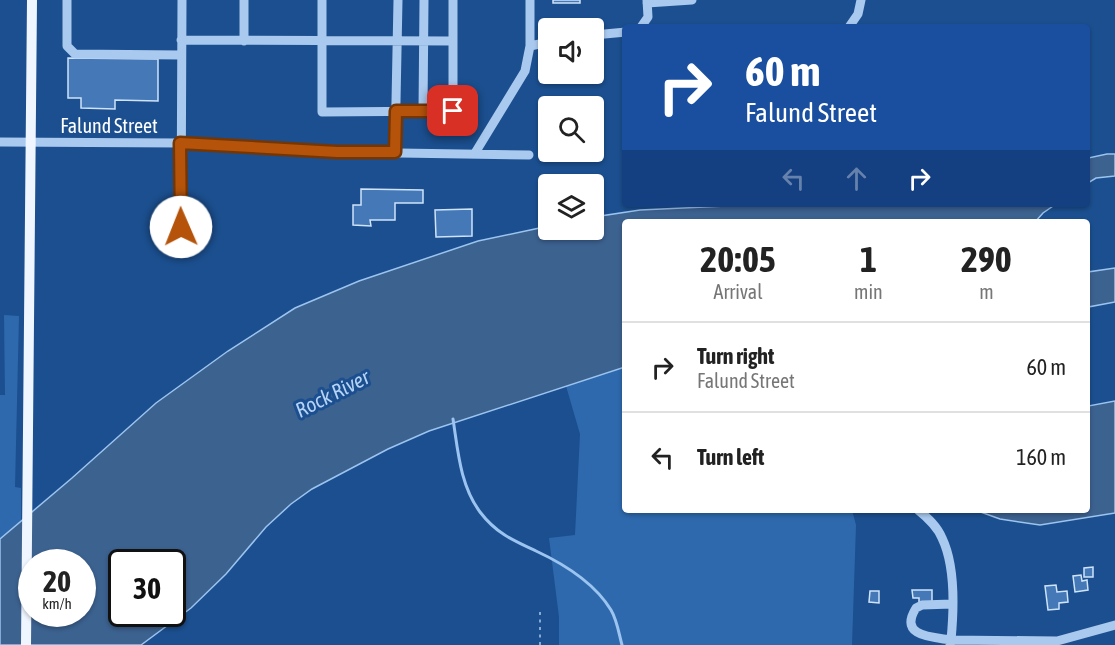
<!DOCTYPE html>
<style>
body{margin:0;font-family:"Asap Condensed",sans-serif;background:#f2f2f2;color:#222;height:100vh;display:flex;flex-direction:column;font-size:22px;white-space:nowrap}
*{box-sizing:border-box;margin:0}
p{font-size:20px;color:#767676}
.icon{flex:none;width:33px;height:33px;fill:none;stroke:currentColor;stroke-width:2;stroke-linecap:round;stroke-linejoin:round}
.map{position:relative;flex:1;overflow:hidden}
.side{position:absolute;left:622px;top:219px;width:468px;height:294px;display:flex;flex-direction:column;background:#fff;border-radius:6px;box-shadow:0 2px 4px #0004}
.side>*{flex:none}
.hud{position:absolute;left:622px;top:24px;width:468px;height:183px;border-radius:6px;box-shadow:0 2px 4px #0004;background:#1a4fa0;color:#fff;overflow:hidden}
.buttons{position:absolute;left:538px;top:18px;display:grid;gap:12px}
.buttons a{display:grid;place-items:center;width:66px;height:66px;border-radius:6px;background:#fff;box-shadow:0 2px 4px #0004;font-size:30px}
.speed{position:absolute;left:18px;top:549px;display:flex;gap:12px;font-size:30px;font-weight:700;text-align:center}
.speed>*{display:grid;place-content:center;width:78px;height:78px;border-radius:50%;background:#fff;box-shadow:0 2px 4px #0004;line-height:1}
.speed small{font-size:15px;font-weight:400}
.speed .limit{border:3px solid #111;border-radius:9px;background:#fff;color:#111}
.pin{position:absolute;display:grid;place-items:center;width:51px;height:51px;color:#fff;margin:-26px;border-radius:12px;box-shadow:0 3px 9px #0006}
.me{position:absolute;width:66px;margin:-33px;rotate:359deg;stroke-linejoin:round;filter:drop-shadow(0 0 4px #0008)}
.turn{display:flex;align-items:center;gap:21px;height:126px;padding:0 24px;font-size:27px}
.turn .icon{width:78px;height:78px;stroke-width:2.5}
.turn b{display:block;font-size:42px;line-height:51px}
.lanes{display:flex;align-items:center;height:57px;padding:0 24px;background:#0003;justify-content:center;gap:30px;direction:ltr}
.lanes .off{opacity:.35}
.eta{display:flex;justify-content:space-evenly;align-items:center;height:102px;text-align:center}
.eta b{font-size:36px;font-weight:700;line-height:42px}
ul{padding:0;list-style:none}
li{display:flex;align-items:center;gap:18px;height:90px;padding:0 24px;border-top:2px solid #e0e0e0}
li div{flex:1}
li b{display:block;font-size:22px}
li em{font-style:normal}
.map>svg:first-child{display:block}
.green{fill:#2e69ad}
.water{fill:#3c6290;stroke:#9cc4f0;stroke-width:1.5;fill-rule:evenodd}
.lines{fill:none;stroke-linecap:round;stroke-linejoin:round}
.stream{stroke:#9cc4f0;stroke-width:3}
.building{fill:#4478b7;stroke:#cfe3fa;stroke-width:1.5}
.path{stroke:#a9c9ee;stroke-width:1.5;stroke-dasharray:3 4.5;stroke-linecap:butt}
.minor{stroke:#a9c9ee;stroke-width:9}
.major{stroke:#f0f6ff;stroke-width:10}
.route-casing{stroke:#753606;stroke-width:15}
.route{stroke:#b45309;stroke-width:10}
.labels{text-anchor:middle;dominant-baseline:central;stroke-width:6;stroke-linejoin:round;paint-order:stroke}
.street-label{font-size:20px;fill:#fff;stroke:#1b4f8f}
.water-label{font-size:21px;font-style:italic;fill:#b5d3f5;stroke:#1b4f8f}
</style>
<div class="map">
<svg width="1115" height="645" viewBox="0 0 1115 645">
<rect width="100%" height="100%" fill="#1b4f8f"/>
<!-- green -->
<path class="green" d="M4,315L19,316L15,487L21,488V521L0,539V395H5Z
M625,367L626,510H852L856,525L852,645H559V617L549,538L575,535L580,434L566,386Z"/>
<!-- water -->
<path class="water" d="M1107,154H1115V176L1096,178L1088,183V158Z
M770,204H1056L1043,213L1035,222H626L625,367L429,431L388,449L312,489L291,504L266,527L226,574L191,608L141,645H0V539L72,478L156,403L228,351L295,308L359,281L478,241L549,226V230H594V217L640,210ZM32,562H82V614H32ZM122,562H172V614H122Z
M1115,268V302L1088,307V272Z
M1115,401V513L1040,525L1000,519L975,510H1088V406Z"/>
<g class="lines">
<!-- stream -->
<path class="stream" d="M453,419C458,451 460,485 480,512C496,533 512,540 536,551C564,564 594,582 611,610C617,620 619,634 622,645"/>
</g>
<!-- building -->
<path class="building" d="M553,0H580V3H553Z
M68,58L158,59V101L115,100V109L81,108V98H68Z
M361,189L423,190V203H395V220H370L371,226L353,225V205H361Z
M472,209V236L436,237L435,210Z
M1093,567V577H1084V568Z
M1081,575L1082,581L1087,580L1088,590L1075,592L1073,576Z
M1056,585L1057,592L1067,591L1068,602L1059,603V609L1048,610L1045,586Z
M912,590H932V602H919V598H913Z
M870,591H879V603L869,602Z"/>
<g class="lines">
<!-- path -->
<path class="path" d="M540,645V612"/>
<!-- minor -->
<path class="minor" d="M67,0V46L75,54L181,55
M322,0V112L453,111V0
M647,3L692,0
M641,27L648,17L647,0
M849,27L858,14L861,0
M594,35L626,32
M181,40L453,41
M244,41V0
M530,46L549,42
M423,111L424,0
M0,142L180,143L337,152L529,155
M395,152L398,0
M475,153L525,71L530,46V0
M181,227L182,0
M918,510C928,518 937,526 942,538C956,567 954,609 951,640L1057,641L1115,625
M950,645L951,640C933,637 898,637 916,608L922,605L952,604"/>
<!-- major -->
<path class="major" d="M26,645L32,0"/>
</g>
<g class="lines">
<defs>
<path id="route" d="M181,227L180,143L337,152H395L396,111H453"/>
</defs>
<!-- route casing -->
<use href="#route" class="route-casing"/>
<!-- route -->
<use href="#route" class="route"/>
</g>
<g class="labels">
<!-- street labels -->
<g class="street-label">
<text x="109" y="125">Falund Street</text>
</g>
<!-- water labels -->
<g class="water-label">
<text transform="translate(332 393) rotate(-27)">Rock River</text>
</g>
</g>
</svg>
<div class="buttons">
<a><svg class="icon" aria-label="sound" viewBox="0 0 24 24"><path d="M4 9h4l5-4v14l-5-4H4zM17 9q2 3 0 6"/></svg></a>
<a><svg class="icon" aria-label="search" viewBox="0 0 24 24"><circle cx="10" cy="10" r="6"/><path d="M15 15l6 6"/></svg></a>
<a><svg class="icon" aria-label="layers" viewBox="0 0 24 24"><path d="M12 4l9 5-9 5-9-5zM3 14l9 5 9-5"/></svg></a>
</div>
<div class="speed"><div>20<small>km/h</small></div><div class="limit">30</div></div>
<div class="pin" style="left:453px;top:111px;background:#d93025"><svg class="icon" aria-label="arrive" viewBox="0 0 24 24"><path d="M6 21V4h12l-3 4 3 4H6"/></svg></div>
<svg class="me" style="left:181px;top:227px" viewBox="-20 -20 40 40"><circle r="19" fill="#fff"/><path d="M0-13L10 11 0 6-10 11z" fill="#b45309"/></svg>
<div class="hud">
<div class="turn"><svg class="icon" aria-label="right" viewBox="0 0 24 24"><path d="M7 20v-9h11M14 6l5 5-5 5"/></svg><div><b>60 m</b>Falund Street</div></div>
<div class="lanes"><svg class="icon off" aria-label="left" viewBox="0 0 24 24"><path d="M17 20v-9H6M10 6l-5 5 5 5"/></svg><svg class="icon off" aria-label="ahead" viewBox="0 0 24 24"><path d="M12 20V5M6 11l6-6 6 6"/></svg><svg class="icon" aria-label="right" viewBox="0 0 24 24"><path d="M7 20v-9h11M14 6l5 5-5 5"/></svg></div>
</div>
<section class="side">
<div class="eta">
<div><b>20:05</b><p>Arrival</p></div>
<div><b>1</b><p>min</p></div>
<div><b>290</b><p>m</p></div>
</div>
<ul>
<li><svg class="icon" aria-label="right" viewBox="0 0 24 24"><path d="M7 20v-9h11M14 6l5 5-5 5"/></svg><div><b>Turn right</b><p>Falund Street</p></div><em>60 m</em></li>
<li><svg class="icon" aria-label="left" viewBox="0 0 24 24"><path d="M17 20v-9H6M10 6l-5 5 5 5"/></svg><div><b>Turn left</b></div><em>160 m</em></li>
</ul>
</section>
</div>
